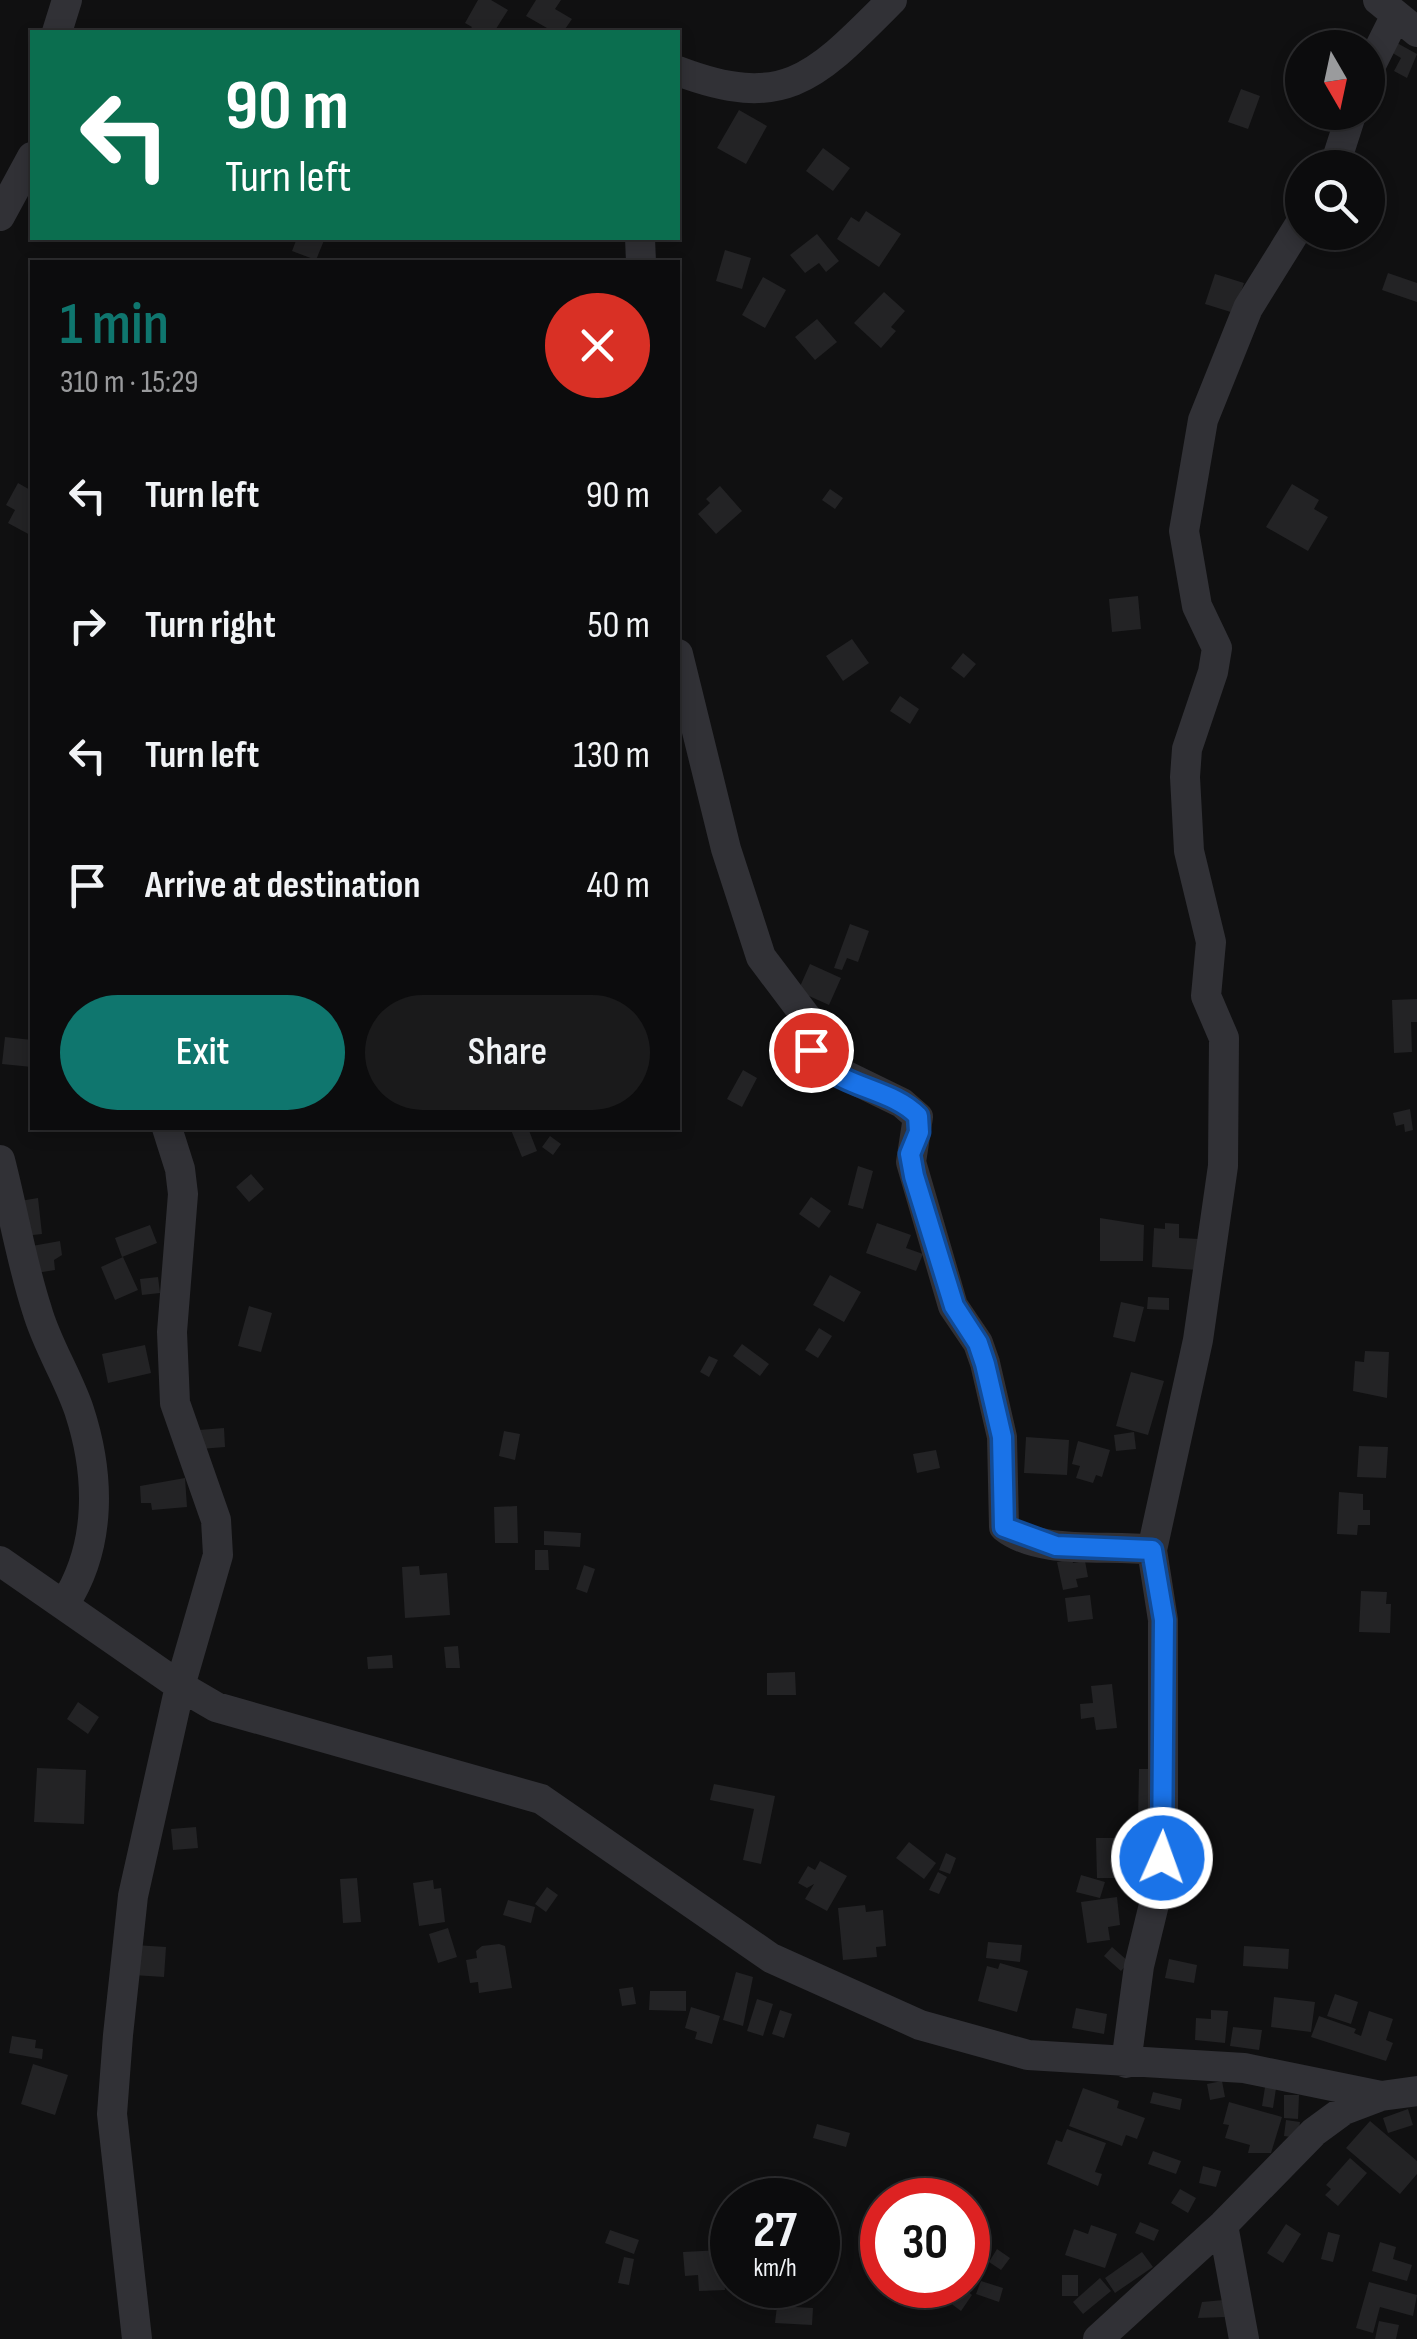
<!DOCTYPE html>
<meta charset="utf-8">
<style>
body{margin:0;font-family:"Sofia Sans Condensed",sans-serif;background:#1a1a1b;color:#f1f3f6;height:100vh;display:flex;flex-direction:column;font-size:38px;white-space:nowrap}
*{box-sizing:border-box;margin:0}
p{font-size:32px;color:#9a9b9d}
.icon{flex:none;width:55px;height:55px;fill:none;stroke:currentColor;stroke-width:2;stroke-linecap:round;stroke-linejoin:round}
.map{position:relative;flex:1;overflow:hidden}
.drawer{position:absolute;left:30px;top:260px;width:650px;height:870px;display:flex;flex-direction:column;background:#0c0c0d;border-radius:0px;box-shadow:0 5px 15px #0003,0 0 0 2px #2c2c2e}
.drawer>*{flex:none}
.banner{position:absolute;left:30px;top:30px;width:650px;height:210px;border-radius:0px;box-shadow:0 5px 15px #0003,0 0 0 2px #2c2c2e;background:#0b6e4f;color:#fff;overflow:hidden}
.needle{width:65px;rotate:171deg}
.fabs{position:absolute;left:1285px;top:30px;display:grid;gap:20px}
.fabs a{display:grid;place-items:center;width:100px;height:100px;border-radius:50%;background:#0c0c0d;box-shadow:0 5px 15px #0003,0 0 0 2px #2c2c2e;font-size:50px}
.speed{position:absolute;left:710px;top:2178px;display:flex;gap:20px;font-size:50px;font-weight:700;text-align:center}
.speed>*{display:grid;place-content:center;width:130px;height:130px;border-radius:50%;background:#0c0c0d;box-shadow:0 5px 15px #0003,0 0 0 2px #2c2c2e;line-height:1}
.speed small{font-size:25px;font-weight:400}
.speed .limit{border:15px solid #d22;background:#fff;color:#111}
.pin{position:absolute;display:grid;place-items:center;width:85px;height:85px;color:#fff;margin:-42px;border:5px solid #fff;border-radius:50%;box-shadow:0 2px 10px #0007}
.me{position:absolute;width:110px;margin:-55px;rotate:2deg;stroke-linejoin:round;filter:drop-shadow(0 0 8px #0008)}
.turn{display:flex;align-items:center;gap:35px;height:210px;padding:0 30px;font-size:45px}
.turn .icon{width:130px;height:130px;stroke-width:2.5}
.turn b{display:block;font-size:70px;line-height:85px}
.round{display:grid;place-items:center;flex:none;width:105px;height:105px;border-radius:52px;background:#1a1a1b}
.headline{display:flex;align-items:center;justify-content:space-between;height:170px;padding:0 30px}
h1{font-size:60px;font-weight:600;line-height:75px;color:#0f766e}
.action{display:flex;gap:20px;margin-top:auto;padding:20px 30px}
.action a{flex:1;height:115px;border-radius:60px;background:#0f766e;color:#fff;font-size:40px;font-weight:600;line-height:115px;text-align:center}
.action a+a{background:#1a1a1b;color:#f1f3f6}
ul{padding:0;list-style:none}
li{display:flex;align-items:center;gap:30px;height:130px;padding:0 30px}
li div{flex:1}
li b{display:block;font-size:38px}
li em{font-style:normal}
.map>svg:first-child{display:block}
.building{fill:#232325}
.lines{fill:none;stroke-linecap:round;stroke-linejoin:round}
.minor{stroke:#313136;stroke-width:30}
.route-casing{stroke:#114b97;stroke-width:25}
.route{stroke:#1a73e8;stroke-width:18}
</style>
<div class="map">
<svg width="1417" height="2339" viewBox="0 0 1417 2339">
<rect width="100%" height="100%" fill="#101011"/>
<!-- building -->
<path class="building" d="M478,0H491L508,10L494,32H468L472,27L465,23Z
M536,0H561L555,9L572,19L563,32H554L526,16Z
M1397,43L1417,54L1407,78L1394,71L1401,58L1391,52Z
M1241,89L1260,96L1248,129L1228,122Z
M739,110L767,126L746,164L717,148Z
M823,148L850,168L833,191L806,171Z
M866,211L901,234L879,267L837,239L851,217L859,222Z
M817,234L839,261L826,272L819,263L805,273L790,255Z
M297,238H325L316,260L292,251Z
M725,250L751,258L742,289L716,281Z
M1388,273L1417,283V302L1382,290Z
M1215,274L1244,283L1234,313L1205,304Z
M763,277L786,290L765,328L742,315Z
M884,292L905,311L891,327L896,331L881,348L854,323Z
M817,319L837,342L815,360L795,337Z
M18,483L32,491V536L8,523L15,510L6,505Z
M1292,484L1319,500L1314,509L1328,517L1308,551L1266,527Z
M720,486L742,511L716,534L698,514L710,503L706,499Z
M830,489L843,498L835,509L822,500Z
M1138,596L1141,629L1112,632L1109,599Z
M852,639L869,663L843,681L826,656Z
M963,653L976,664L964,678L951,668Z
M900,696L919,709L910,724L890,711Z
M850,924L869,931L858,962L847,958L842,970L834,968Z
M810,964L841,978L829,1005L798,991Z
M1417,999V1022H1411L1412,1052L1394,1053L1392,1000Z
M5,1037L32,1040V1067L2,1064Z
M743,1070L757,1078L742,1107L727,1099Z
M1410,1109L1413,1130L1405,1132L1404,1124L1396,1126L1393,1113Z
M528,1128L537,1151L522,1157L511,1130Z
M550,1136L561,1144L553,1155L542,1147Z
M858,1166L873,1171L863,1209L848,1205Z
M251,1174L264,1189L249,1202L236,1187Z
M811,1197L831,1211L819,1228L799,1214Z
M38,1198L42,1234L24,1236L20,1201Z
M1100,1218L1144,1225L1143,1261H1100Z
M877,1223L911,1235L906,1248L923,1254L916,1271L866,1253Z
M1165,1223L1179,1224V1238L1199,1239L1198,1270L1152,1267L1154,1228L1165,1229Z
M150,1225L157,1243L122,1257L115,1238Z
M60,1241L62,1255L54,1260L55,1270L36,1273L32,1246Z
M123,1257L138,1290L115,1300L101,1267Z
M830,1275L861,1292L844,1322L813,1305Z
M158,1277L160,1293L142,1295L140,1279Z
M1148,1297L1169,1298V1310L1147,1309Z
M1121,1302L1144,1307L1135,1342L1113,1337Z
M249,1306L272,1313L261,1352L238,1346Z
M819,1328L832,1336L818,1358L805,1350Z
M742,1344L769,1364L760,1376L733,1356Z
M145,1345L151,1373L108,1383L102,1354Z
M1365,1351L1389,1352L1387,1398L1353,1391L1355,1361L1364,1362Z
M709,1356L718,1360L709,1377L700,1372Z
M1131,1372L1164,1381L1148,1435L1116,1426Z
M224,1428L225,1447L200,1449L199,1430Z
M504,1431L520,1434L515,1460L499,1456Z
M1134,1432L1136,1449L1116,1451L1114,1435Z
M1026,1437L1069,1440L1067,1475L1024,1473Z
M1078,1441L1110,1450L1102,1477L1096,1475L1093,1483L1076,1478L1080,1466L1072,1464Z
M1359,1446L1388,1447L1386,1478L1357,1477Z
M936,1450L940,1468L917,1473L913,1454Z
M185,1478L187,1507L152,1510L151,1503H141L140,1486Z
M1339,1492L1363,1494V1510H1370V1525H1358L1357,1535L1337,1534Z
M517,1506L518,1543H495L494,1507Z
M544,1531L581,1533L580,1547L544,1545Z
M535,1550H548L549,1570H535Z
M1072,1559L1073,1563L1085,1561L1088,1577L1076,1579L1078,1587L1063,1590L1057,1562Z
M584,1565L595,1569L587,1593L576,1589Z
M419,1566L420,1575L447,1573L450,1615L405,1618L402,1567Z
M1361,1591L1387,1592L1386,1604H1391L1390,1633L1359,1632Z
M1090,1595L1093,1619L1068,1622L1065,1598Z
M458,1646L460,1668H446L444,1647Z
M392,1655L393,1668L368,1669L367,1657Z
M795,1672L796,1695H767V1673Z
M1112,1684L1117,1728L1096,1730L1094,1717L1081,1719L1080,1704L1093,1703L1091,1686Z
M78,1702L99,1717L88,1734L67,1719Z
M37,1768L86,1770L84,1824L34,1822Z
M1139,1769H1153L1152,1824H1138Z
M714,1784L775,1796L761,1864L743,1860L754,1809L710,1800Z
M196,1827L198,1848L173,1850L171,1829Z
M1096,1838H1127V1862L1118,1861L1119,1878H1097Z
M909,1842L936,1863L924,1879L896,1858Z
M946,1853L956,1858L950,1874L939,1870Z
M1134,1856L1151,1858L1147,1893L1131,1891Z
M820,1861L847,1876L827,1911L805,1899L814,1884L807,1888L798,1883L808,1866L815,1870Z
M938,1872L947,1877L939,1894L929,1890Z
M1081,1875L1105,1882L1100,1898L1076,1892Z
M357,1878L361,1922L343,1923L340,1879Z
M433,1880L434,1889L441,1888L445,1922L419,1926L413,1883Z
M547,1887L558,1895L546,1912L535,1904Z
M1117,1897L1120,1925L1108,1927L1110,1940L1087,1943L1081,1902Z
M508,1900L535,1907L531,1923L503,1915Z
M865,1905L866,1912L883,1910L886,1946L876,1947L877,1957L843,1960L838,1908Z
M448,1928L457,1957L438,1963L429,1934Z
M988,1942L1022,1945L1020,1962L986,1958Z
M499,1944L505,1946L512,1988L479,1993L478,1982L470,1983L466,1960L477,1958L476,1951L482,1946Z
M135,1945L166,1947L164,1977L133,1975Z
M1244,1946L1289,1949L1288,1969L1243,1966Z
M1112,1947L1129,1962L1121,1971L1104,1956Z
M1169,1959L1197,1965L1194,1983L1165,1978Z
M1000,1963L1028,1971L1017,2012L978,2001L987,1966L998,1969Z
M736,1972L753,1977L743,2026L723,2020Z
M633,1987L636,2004L622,2006L619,1989Z
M650,1991H686V2011L649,2010Z
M1335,1994L1358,2002L1351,2024L1327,2016Z
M1274,1997L1315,2002L1311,2032L1271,2027Z
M757,1999L773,2004L763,2036L747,2031Z
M691,2007L720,2016L712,2044L695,2039L697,2032L685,2028Z
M1076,2008L1107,2014L1104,2034L1072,2028Z
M780,2010L792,2014L784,2038L772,2034Z
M1211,2010L1228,2011L1225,2043L1195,2040L1196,2018L1211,2019Z
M1369,2011L1393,2019L1386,2040L1393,2043L1386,2061L1311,2037L1319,2016L1356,2029L1354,2033L1361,2036Z
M1233,2027L1262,2030L1259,2050L1230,2046Z
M12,2036L36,2040L35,2048L43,2049L42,2059L9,2053Z
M33,2064L68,2075L55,2115L21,2104Z
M1222,2081L1225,2097L1210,2100L1207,2084Z
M1266,2081L1277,2082L1273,2108L1262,2106Z
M1083,2088L1119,2101L1117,2108L1145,2118L1137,2139L1126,2135L1122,2146L1069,2126Z
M1153,2092L1182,2099L1180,2110L1150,2103Z
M1284,2095H1299L1298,2119L1284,2118Z
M1229,2102L1282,2117L1271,2153H1248L1250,2145L1225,2138L1229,2125L1223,2124Z
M1408,2109L1413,2125L1388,2133L1383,2118Z
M1286,2120L1300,2122L1298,2138L1284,2136Z
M1370,2121L1417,2161V2174L1400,2194L1346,2148Z
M817,2124L850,2133L846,2147L813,2138Z
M1067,2129L1106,2143L1095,2172L1102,2174L1098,2186L1047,2164L1056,2140L1062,2142Z
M1153,2151L1181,2161L1176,2174L1148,2164Z
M1350,2158L1367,2173L1338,2206L1325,2195L1331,2189L1326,2185Z
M1203,2166L1221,2171L1216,2187L1199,2183Z
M1180,2189L1196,2198L1188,2213L1171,2203Z
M1140,2222L1159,2230L1154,2241L1135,2233Z
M1286,2224L1301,2234L1283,2263L1267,2253Z
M1091,2225L1117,2234L1105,2268L1065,2255L1074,2229L1088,2234Z
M610,2230L639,2240L634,2254L605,2243Z
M1328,2232L1340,2235L1333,2262L1321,2259Z
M1380,2242L1396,2247L1393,2259L1412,2265L1407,2281L1372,2271Z
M997,2249L1010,2258L1001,2270L989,2262Z
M722,2250L725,2290L699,2291L698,2275L685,2276L683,2252Z
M1142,2252L1153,2267L1115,2293L1105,2278Z
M624,2257L634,2259L629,2285L618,2283Z
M1062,2275H1078V2296H1062Z
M968,2277L973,2282L966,2290L972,2295L961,2311L941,2296L949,2285H968Z
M1100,2278L1111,2291L1083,2314L1073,2302Z
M981,2281L1003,2288L999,2302L976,2294Z
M1369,2282L1417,2295L1413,2316L1380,2307L1373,2333L1356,2328Z
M1224,2300L1225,2317L1198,2318L1202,2302Z
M777,2306L813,2308L812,2325L775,2323Z
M1379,2321L1399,2325L1396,2339H1375Z"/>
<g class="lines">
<!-- minor -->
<path class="minor" d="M1378,0L1417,32
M57,32L67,0
M678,71C786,112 816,76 892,0
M1368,71L1396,15
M1334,168L1352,112
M0,216L32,157
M640,238L641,262
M678,654L726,849L761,957L807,1018L811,1050L818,1062L902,1103L918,1117L911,1162L953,1306L978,1343L985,1363L1002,1437L1004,1527C1040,1556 1108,1544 1152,1550
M0,1160C13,1210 21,1261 37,1310C47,1345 67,1375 79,1410C100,1474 102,1545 65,1603
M0,1561L180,1686L216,1707L541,1799L771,1958L920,2025L1028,2055L1244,2068L1381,2096
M1126,2063L1139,1966L1158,1888L1163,1838V1620L1152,1550L1198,1340L1223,1166L1224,1038L1206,996L1211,942L1189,851L1185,777L1187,749L1213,672L1217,648L1197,606L1184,531L1203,420L1248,308L1302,221
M1223,2225L1244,2339
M137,2339L112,2114L118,2035L133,1896L180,1686L218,1555L216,1520L175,1403L172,1332L183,1194L180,1169L167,1128
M1098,2339L1223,2225L1314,2132L1344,2110L1381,2096L1417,2091"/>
</g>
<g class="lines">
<defs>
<path id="route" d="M811,1050C831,1088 890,1086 918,1116L919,1132L910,1154L914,1176L954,1306L978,1343L985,1364L1002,1437L1004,1527L1056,1546L1152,1550L1164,1620L1162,1858"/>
</defs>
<!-- route casing -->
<use href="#route" class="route-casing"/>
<!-- route -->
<use href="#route" class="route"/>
</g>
</svg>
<div class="fabs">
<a><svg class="needle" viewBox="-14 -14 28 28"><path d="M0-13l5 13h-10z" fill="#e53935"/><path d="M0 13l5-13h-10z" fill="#9a9b9d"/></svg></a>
<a><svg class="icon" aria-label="search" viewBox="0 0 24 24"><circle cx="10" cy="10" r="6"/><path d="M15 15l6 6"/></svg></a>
</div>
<div class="speed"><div>27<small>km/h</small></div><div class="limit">30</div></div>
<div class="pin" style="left:811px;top:1050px;background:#d93025"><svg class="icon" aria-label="arrive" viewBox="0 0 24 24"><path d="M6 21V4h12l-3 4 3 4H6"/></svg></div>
<svg class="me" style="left:1162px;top:1858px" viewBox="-20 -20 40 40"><circle r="17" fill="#1a73e8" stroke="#fff" stroke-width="3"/><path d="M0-11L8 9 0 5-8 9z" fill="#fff"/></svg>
<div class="banner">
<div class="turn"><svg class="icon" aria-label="left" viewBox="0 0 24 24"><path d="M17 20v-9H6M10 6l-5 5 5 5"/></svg><div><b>90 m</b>Turn left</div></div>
</div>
<section class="drawer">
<div class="headline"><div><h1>1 min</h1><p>310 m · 15:29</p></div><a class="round" style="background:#d93025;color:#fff"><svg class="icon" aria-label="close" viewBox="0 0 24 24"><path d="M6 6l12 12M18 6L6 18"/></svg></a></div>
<ul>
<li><svg class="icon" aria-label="left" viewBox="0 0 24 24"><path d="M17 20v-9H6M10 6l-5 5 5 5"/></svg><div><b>Turn left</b></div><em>90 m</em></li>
<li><svg class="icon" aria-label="right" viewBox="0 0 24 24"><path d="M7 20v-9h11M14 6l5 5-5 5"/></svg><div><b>Turn right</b></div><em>50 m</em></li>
<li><svg class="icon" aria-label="left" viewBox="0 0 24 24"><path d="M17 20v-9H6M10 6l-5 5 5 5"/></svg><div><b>Turn left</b></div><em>130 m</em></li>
<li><svg class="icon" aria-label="arrive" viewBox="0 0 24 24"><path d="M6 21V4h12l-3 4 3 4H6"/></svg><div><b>Arrive at destination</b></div><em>40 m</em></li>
</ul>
<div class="action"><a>Exit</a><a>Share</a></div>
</section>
</div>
